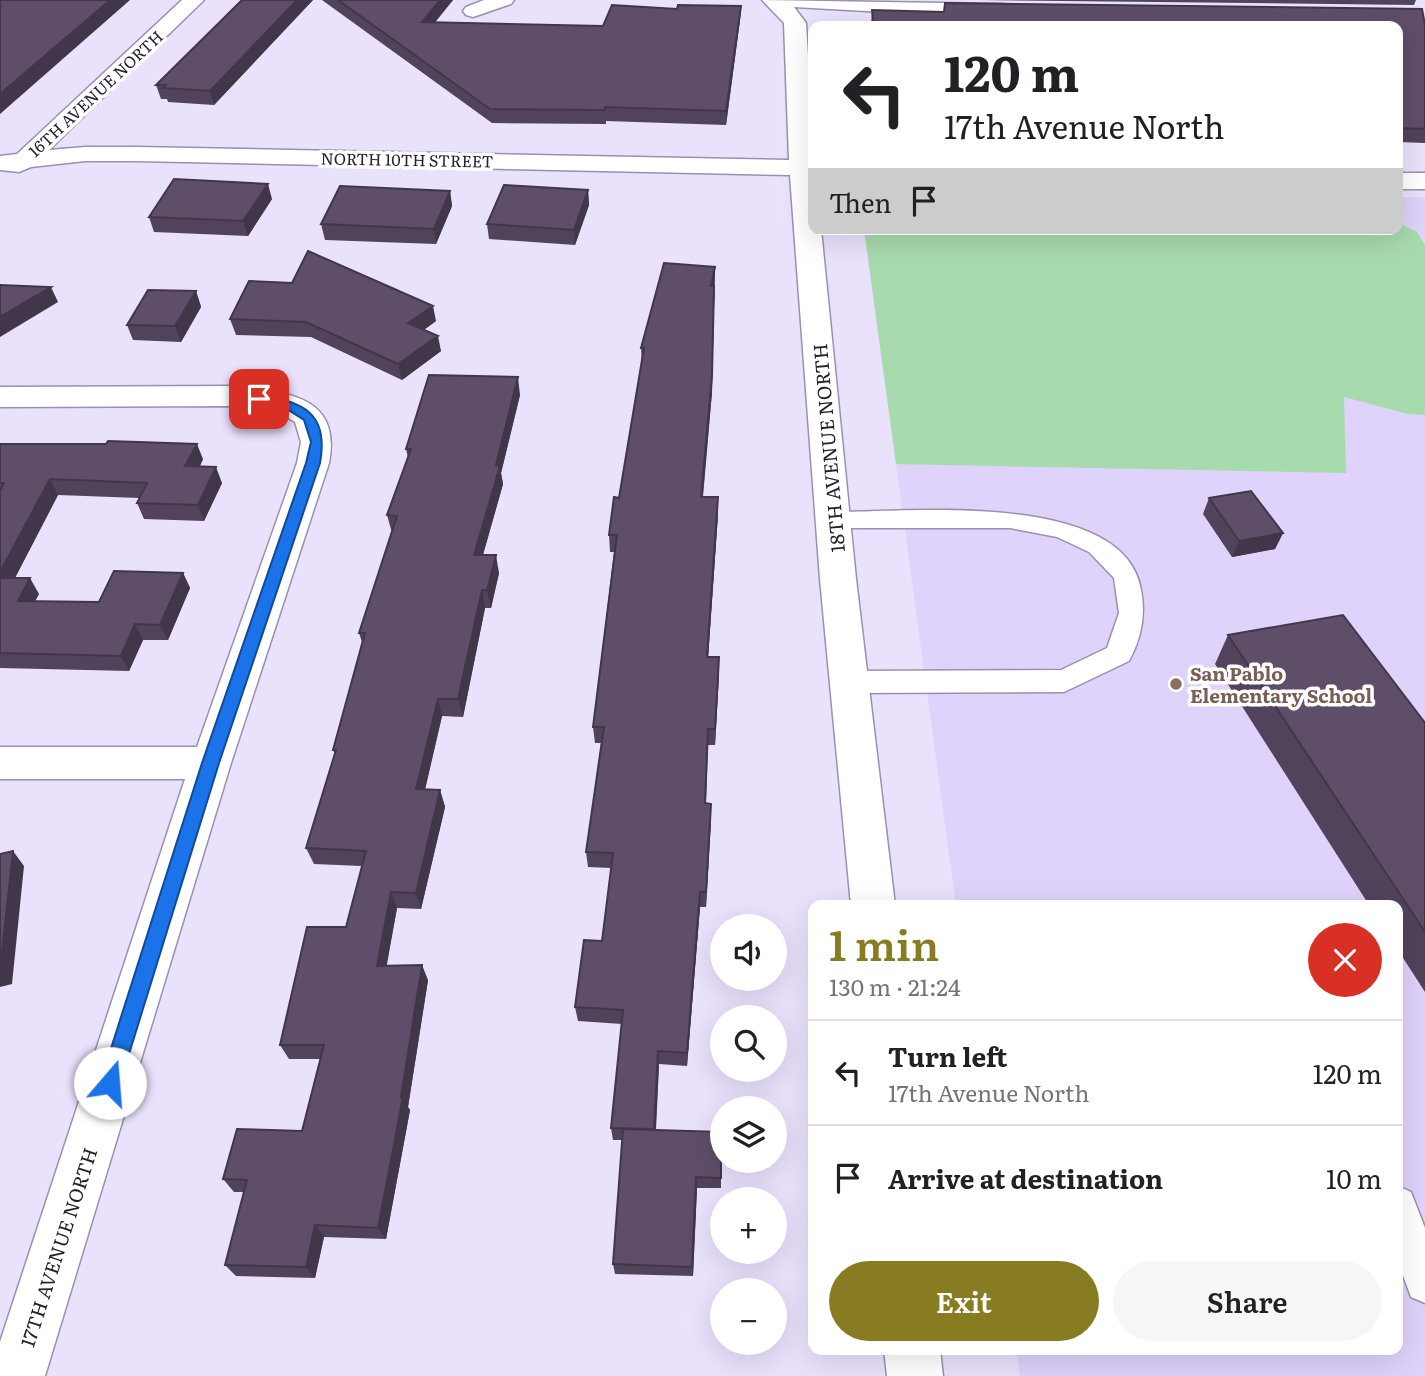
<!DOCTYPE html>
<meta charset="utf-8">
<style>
body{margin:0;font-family:Literata,serif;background:#f6f6f6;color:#202124;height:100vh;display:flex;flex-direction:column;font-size:26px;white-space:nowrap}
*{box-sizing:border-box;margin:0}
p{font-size:23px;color:#757577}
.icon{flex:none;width:38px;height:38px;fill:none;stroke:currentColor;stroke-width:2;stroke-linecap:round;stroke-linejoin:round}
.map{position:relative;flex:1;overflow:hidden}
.panel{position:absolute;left:808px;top:900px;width:595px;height:455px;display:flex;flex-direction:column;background:#fff;border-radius:14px;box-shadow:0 7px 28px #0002}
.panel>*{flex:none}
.banner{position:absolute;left:808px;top:21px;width:595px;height:214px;border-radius:14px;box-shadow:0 7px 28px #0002;background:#fff;color:#202124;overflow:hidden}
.controls{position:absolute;left:710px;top:914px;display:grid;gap:14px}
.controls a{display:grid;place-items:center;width:77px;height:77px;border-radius:50%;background:#fff;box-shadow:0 7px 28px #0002;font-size:35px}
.pin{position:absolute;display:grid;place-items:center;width:60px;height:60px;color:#fff;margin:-30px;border-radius:14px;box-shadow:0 4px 10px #0006}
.me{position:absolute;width:77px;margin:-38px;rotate:18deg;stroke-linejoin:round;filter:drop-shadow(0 0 5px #0008)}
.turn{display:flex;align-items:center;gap:24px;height:147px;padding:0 21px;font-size:32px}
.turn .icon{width:91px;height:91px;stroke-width:2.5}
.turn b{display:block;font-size:49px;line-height:60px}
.then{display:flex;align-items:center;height:66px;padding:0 21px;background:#0003;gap:14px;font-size:26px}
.round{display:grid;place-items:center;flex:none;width:74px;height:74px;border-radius:37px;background:#f6f6f6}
.head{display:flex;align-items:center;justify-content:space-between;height:119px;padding:0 21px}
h1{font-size:42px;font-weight:600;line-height:52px;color:#887c22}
.primary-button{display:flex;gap:14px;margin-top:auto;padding:14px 21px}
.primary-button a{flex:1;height:80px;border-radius:42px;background:#887c22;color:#fff;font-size:28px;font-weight:600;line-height:80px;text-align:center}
.primary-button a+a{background:#f6f6f6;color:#202124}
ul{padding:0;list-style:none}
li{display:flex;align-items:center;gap:21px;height:105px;padding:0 21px;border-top:2px solid #e0e0e0}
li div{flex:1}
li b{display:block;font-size:26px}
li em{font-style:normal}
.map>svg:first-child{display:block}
.built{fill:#dfd2fb}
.green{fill:#a7dbad}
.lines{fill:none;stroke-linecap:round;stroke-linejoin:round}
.service-casing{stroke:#9a90b0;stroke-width:3}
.minor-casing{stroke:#9a90b0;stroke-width:3}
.service{fill:#fff;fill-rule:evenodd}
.minor{fill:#fff;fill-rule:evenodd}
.wall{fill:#51435b}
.shaded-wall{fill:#42374a}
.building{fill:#5e4e6a;stroke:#42374a;stroke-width:2}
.route{fill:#1a73e8;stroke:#114b97;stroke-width:2}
.education-dot{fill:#8d6e63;stroke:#fff;stroke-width:2.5}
.labels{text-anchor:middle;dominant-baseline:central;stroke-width:7;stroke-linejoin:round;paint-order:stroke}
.far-street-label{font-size:16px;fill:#221e2b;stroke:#fff}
.street-label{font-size:19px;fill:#221e2b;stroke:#fff}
.education-label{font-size:19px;font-weight:bold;fill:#785e54;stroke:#fff;text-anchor:start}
</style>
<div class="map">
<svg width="1425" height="1376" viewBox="0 0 1425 1376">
<rect width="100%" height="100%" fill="#eae1fd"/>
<!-- built -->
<path class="built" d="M1398,197H1425V1376H1020L1016,1349H1398V905H956L864,229H1398Z"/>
<!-- green -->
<path class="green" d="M1398,223L1417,232L1425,245V415L1408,414L1344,397L1346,473L896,464L864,229H1398Z"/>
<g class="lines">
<defs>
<path id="service" d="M834,512C909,512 1125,490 1141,590C1146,615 1141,639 1129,661L1064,692L849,693L839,690L835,682L839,674L849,671L1061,670L1107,648L1119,613L1114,578L1089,552L1057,537L1010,528H834L825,526L822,520L825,514Z
M1398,1186L1411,1192L1425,1228V1303L1411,1297L1398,1262Z"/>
<path id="minor" d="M182,0H204L49,150L85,147H137L789,160L784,23L762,0L1004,4L1007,8L1004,12L997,14L901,13L794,7L806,23L814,155V229H821L856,579L895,905H851L820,579L790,175L137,161H85L31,167L19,172L0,170V156L17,154Z
M484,0H514L511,4L473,17L466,15L463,11L466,7Z
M1398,173H1425V189H1398Z
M234,386C285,393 342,394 329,463L231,763L45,1376H0V1342L185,779H0V747H197L297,463L301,442L295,422L277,411L234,406L0,407V387Z
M884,1349H940L943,1376H887Z"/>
</defs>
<!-- service casing -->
<use href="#service" class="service-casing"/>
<!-- minor casing -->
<use href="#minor" class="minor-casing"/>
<!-- service -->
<use href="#service" class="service"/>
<!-- minor -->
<use href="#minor" class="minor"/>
</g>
<!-- wall -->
<path class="wall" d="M242,0H313L214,105L168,102L167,99H161L156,85Z
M322,0H453L435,22L603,26L677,9L741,6L740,20L726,125L606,121V124L492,123Z
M979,0H1416L1414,5Z
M872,10L1425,25V143L1398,142V26H871Z
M588,190L589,205L575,245L489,239L487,224Z
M450,191L452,206L436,244L325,240L321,224Z
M272,199L248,236L154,232L149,217Z
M715,267L712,392L703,497L718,514L708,657H719V674L715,745H708L706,803L711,819L706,907H700L687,1066L659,1064L656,1130L721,1132V1188H697L693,1276L615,1274L613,1264L622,1140H613L611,1128L622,1024L578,1021L575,1007L602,941L611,868L588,867L586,852L601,743H595L593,727L614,552H610L609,535L619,498L642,363L641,348Z
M196,291L201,307L181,342L133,340L127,325Z
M230,319L436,321L424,330L441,351L402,380L311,337L236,335Z
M520,395L501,473L503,484L483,555L499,573L491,608H485L463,717L442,716L425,790H440L445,807L421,909L397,908L386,966L428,980L408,1107L410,1110L386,1239L324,1237L315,1278L236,1276L225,1265L244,1192H234L223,1179L302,1131L320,1059H289L280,1045L346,927L362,866L314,864L306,848L335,754L333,750L362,642L359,633L392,533L387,515L408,458L406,449Z
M0,444L203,459L200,466L222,483L204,521L144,519L137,503L139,498L58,495L15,578L39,594L35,601L99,602L183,573L190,588L168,640H143L129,671L0,668Z
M1209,498L1283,533L1275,549L1232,557L1203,514Z
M1228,635L1425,723V992L1398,950V905H1369L1215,664Z"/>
<!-- shaded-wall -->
<path class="shaded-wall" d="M110,0H130L0,114V94Z
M297,0H313L214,105L210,91Z
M440,0H453L424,36L422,22Z
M741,6L740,20L726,125V111Z
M268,184L272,199L248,236L243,221Z
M588,190L589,205L575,245L574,230Z
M450,191L452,206L436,244L434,229Z
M715,267L712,392L701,514L711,286Z
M51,287L58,302L0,337V317Z
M196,291L201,307L181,342L175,326Z
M433,306L436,321L412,338L408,323Z
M438,336L441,351L402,380L398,364Z
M518,377L520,395L501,473L503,484L478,572L474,555Z
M197,444L203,459L192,482L185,466Z
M216,467L222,483L204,521L198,505Z
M50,479L58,495L7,593L0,582V572Z
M718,497V514L707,674V657Z
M1283,533L1275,549L1232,557L1239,541Z
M496,555L499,573L491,608L487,590Z
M183,573L190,588L168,640L160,625Z
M30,578L39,594L27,616L18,601Z
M482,590L485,608L463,717L458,699Z
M135,624L143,640L129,671L121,656Z
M719,657V674L715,745V729Z
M438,699L442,716L421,806L416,789Z
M440,790L445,807L421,909L416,893Z
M711,804V819L706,907V892Z
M13,851L24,866L12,984L0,987V971Z
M391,892L397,908L384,981L377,966Z
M700,892V907L687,1066V1053Z
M422,965L428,980L408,1107L410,1110L386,1239L378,1228L401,1097Z
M658,1051L659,1064L655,1141L654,1129Z
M696,1177L697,1188L693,1276L692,1267Z
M315,1225L324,1237L315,1278L306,1267Z"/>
<!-- building -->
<path class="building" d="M0,0H110L0,94Z
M242,0H297L210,91L163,88L166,85H156Z
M338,0H440L422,22L603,26L612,5L677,9L678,5L741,6L726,111L605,107V110L490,109Z
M945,3L1422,9L1425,25V129L1398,128V26H874L872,10L944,12Z
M174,179L268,184L243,221L149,217Z
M504,185L588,190L574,230L487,224Z
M340,186L450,191L434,229L321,224Z
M308,251L433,306L408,323L438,336L398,364L306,322L230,319L249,281L292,283Z
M664,263L715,267L711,286H714L712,375L701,497H718L707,657H719L715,729H708L705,803L711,804L706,892H700L687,1053L658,1051L654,1129L611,1128L623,1010L575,1007L584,940L602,941L613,853L586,852L604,727H593L617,535H609L614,497L619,498L644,348H641Z
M0,285L51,287L0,317Z
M148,290L196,291L175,326L127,325Z
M429,375L518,377L496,465L500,466L474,555H496L487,590H482L458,699H438L416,789L440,790L416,893L391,892L377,966L422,965L401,1097H403L378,1228L315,1225L306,1267L225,1265L247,1180L223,1179L237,1129L302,1131L324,1045H280L307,927H346L366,851L306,848L336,750H333L365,633H359L397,516L387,515L411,449H406Z
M108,441L197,444L185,466L216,467L198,505L137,503L147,483L50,479L0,572V491L4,483H0V444H106Z
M1251,491L1283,533L1239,541L1209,498Z
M114,571L183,573L160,625L135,624L121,656L0,653V578H30L18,601L99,602Z
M1343,615L1425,723V932L1228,635Z
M13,851L0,971V854Z
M623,1129L721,1132V1178L696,1177L692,1267L613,1264Z"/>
<!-- route -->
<path class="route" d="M259,395C304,401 329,414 320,463L219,763L120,1083L117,1090L110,1092L103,1090L100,1083L202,763L306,463L311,442L304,420L282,406L255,402V397Z"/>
<!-- markers -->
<circle class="education-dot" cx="1176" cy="684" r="7"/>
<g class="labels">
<!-- far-street labels -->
<g class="far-street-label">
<text transform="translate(95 93) rotate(-43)">16TH AVENUE NORTH</text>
<text transform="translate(407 159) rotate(1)">NORTH 10TH STREET</text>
</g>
<!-- street labels -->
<g class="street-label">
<text transform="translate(828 448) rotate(-95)">18TH AVENUE NORTH</text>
<text transform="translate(58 1247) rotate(-72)">17TH AVENUE NORTH</text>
</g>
<!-- education labels -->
<g class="education-label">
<text x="1190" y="673">San Pablo<tspan x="1190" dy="22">Elementary School</tspan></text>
</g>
</g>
</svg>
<div class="controls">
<a><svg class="icon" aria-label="sound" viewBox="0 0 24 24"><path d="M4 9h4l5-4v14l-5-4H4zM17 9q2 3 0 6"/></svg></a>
<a><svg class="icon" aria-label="search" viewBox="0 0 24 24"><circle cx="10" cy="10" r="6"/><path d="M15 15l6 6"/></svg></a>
<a><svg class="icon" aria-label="layers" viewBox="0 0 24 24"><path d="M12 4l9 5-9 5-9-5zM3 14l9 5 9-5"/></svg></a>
<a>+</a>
<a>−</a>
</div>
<div class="pin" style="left:259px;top:399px;background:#d93025"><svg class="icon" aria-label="arrive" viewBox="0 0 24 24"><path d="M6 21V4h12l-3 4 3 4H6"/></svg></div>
<svg class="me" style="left:110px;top:1083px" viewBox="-20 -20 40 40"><circle r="19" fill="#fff"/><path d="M0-13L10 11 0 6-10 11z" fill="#1a73e8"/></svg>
<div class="banner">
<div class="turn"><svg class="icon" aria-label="left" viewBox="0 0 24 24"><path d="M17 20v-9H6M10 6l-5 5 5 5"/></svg><div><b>120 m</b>17th Avenue North</div></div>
<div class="then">Then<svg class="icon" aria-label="arrive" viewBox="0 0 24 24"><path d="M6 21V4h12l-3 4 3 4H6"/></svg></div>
</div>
<section class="panel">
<div class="head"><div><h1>1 min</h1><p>130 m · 21:24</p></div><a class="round" style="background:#d93025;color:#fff"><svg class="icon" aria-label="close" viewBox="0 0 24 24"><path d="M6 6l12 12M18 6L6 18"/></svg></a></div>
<ul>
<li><svg class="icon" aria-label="left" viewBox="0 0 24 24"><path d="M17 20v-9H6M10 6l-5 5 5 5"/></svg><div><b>Turn left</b><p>17th Avenue North</p></div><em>120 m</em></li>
<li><svg class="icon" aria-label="arrive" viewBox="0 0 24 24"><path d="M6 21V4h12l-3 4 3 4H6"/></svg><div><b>Arrive at destination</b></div><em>10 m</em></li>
</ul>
<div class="primary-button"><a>Exit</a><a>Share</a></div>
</section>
</div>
